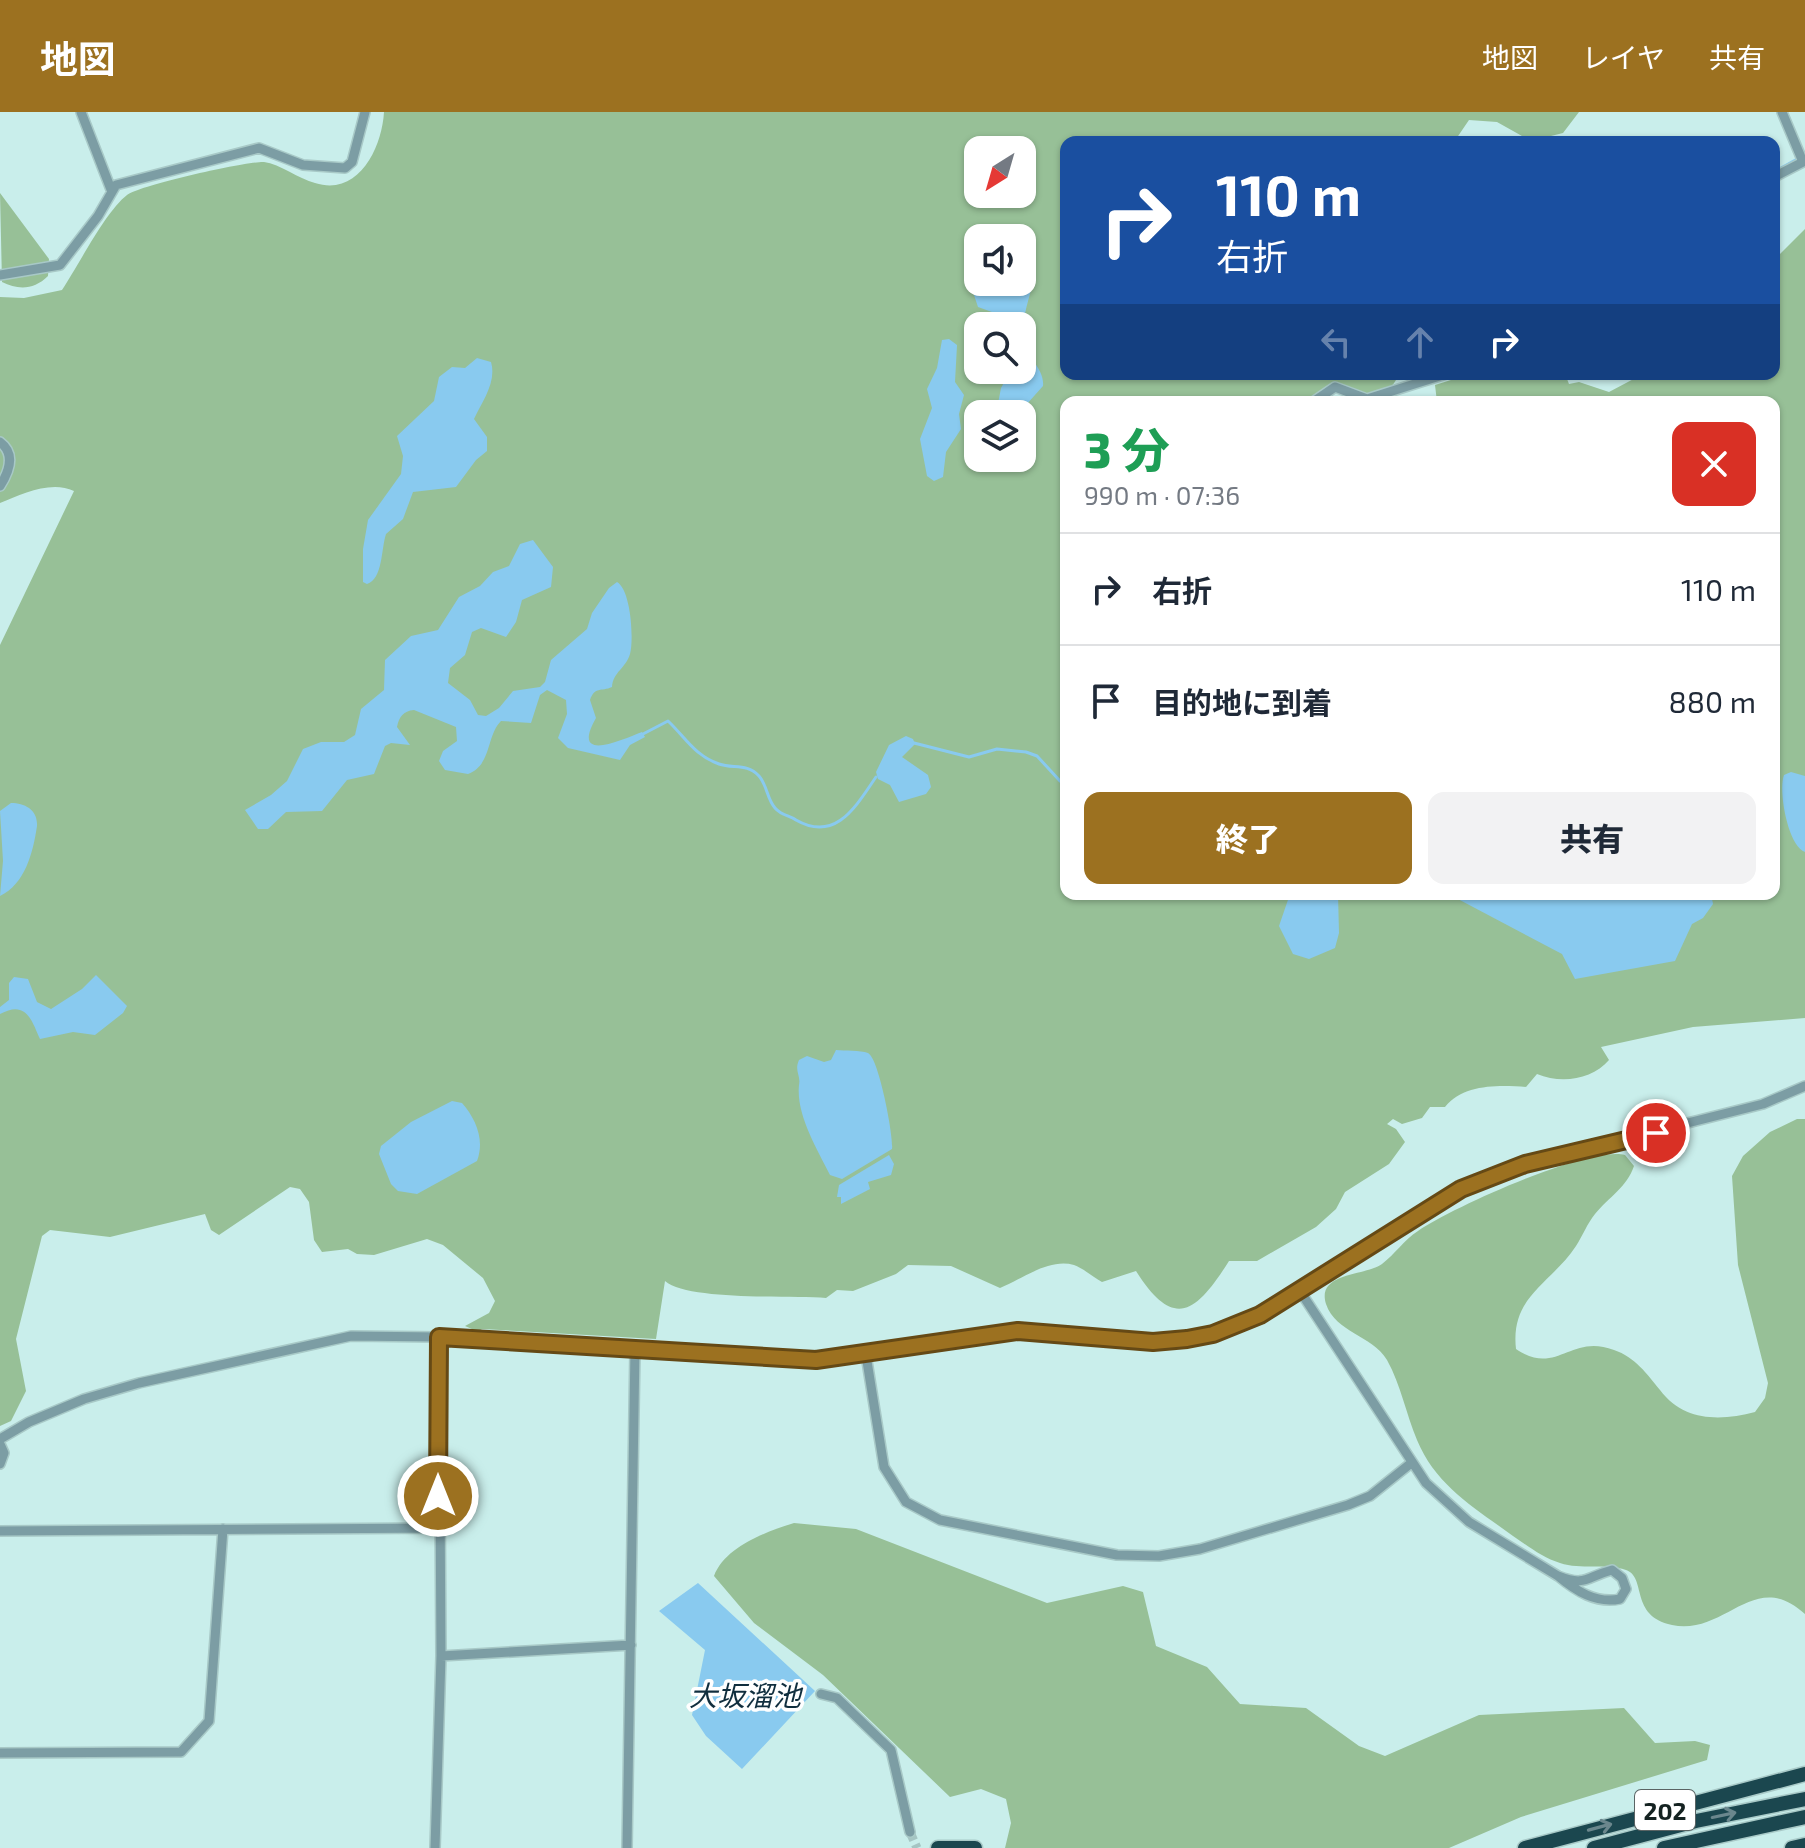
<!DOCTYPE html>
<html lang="ja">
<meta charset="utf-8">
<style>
body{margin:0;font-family:"Exo 2","Noto Sans JP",sans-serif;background:#f2f2f3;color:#1f2937;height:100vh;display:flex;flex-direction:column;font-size:30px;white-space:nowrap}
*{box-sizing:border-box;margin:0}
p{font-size:26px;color:#747a83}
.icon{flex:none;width:44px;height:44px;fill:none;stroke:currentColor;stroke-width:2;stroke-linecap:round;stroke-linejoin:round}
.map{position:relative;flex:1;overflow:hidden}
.panel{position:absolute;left:1060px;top:284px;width:720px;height:504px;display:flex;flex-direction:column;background:#fff;border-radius:16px;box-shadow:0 2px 6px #0004}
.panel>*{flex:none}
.top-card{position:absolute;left:1060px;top:24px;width:720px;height:244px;border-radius:16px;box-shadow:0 2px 6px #0004;background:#1a4fa0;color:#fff;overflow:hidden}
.needle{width:52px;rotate:217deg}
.tools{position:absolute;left:964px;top:24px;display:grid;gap:16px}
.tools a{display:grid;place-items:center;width:72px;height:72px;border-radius:16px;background:#fff;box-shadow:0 2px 6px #0004;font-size:40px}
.pin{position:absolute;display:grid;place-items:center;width:68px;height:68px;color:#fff;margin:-34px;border:4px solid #fff;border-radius:50%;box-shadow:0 2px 8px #0007}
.me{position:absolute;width:88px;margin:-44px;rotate:0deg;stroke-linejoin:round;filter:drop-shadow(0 0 6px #0008)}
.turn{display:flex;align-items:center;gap:28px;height:168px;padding:0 24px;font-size:36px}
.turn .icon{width:104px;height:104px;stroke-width:2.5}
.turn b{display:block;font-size:56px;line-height:68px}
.lanes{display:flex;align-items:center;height:76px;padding:0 24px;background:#0003;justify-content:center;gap:40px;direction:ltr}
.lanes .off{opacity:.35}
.round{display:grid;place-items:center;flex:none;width:84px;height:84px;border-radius:16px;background:#f2f2f3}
.head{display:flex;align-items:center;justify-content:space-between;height:136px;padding:0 24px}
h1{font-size:48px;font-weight:800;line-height:60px;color:#1e9e55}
.primary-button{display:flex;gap:16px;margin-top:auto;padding:16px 24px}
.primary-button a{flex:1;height:92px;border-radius:16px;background:#9c7120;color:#fff;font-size:32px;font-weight:800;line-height:92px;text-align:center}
.primary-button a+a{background:#f2f2f3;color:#1f2937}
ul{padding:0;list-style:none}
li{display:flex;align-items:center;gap:24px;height:112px;padding:0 24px;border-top:2px solid #e0e1e3}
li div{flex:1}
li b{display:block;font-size:30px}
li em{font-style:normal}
header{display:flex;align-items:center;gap:48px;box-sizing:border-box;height:112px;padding:0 40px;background:#9c7120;color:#fff}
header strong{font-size:38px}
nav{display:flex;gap:44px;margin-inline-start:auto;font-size:28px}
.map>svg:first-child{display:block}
.green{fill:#97c097;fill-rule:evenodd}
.water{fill:#89caef}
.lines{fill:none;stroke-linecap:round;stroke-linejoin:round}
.stream{stroke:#89caef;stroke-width:3}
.minor-tunnel{stroke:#a5c5c3;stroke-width:9;stroke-dasharray:9 4.5;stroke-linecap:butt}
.minor-casing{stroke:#a8c9c7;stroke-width:12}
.highway-casing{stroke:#a8c9c7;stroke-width:17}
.minor{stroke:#7c9da4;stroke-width:9}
.highway{stroke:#1b474f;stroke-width:14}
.oneway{stroke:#6b878d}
.route-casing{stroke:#654915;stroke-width:20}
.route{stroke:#9c7120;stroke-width:14}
.labels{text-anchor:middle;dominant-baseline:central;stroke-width:7;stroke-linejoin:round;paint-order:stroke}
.shield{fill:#fff;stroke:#5a6464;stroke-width:2}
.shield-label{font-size:24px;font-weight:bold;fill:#142221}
.water-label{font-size:28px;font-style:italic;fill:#102e3e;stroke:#fff}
</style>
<header>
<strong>地図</strong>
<nav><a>地図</a><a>レイヤ</a><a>共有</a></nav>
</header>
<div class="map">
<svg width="1805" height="1736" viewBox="0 0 1805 1736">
<rect width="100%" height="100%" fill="#c9eeeb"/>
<!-- green -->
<path class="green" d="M384,0H1579L1563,21L1531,29L1497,10L1469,8L1454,30H1066V262H1399C1387,292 1361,281 1339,272L1318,280L1313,290H1066V782H1774V290H1437L1435,273L1470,262H1565L1569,272L1579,270L1609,280L1643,262H1774V148L1805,117V906L1693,915L1601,935L1609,948C1592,968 1561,972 1537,962L1526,975C1499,973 1463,972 1445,995H1430L1422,1006L1402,1012L1393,1007L1387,1012L1396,1017L1405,1030L1389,1052L1345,1080L1336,1097L1316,1115L1257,1149H1229C1196,1201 1174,1219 1136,1159L1102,1170C1094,1166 1083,1156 1074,1153C1049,1146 1022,1167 1000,1176L951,1154L908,1153L896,1162L853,1179L837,1178L826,1186C791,1183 688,1189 665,1169L656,1227L482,1217L472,1223V1217L465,1214L489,1201L495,1189L483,1166L443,1133L427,1127L374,1143L357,1142L348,1137L322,1140L314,1128L309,1090L300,1077L290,1075L219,1123L211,1118L205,1102L110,1125L50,1118L42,1124L16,1227L26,1279L11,1309L0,1314V533L74,379C51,368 22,382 0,391V185L24,186L62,178C78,154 106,99 127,83C140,73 247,49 264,50C280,52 299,67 315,71C359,85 382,35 384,0ZM978,38H1022V82H978ZM978,126H1022V170H978ZM978,214H1022V258H978ZM978,302H1022V346H978Z
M0,81L49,147L48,164C34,178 18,178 2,170Z
M1797,1007H1805V1502C1754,1455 1726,1524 1672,1513C1629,1504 1647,1465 1626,1458C1605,1451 1581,1458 1560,1451C1543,1446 1528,1434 1513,1424C1475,1396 1436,1374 1417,1328C1406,1302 1401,1273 1387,1248C1372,1223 1336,1221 1326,1192C1316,1160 1366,1164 1382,1152C1395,1142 1404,1128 1418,1119C1451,1096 1590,1033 1625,1043L1634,1054C1627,1075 1609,1085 1595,1102C1587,1112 1583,1123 1576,1134C1551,1172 1510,1184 1516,1237C1557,1265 1570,1221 1614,1238C1635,1245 1647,1262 1660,1278C1684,1310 1721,1309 1755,1300L1765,1286L1768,1271L1738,1153L1732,1064L1743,1044L1770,1020Z
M794,1411L856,1417L1047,1491L1123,1474L1143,1480L1156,1534L1207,1555L1240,1592L1306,1596L1359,1634L1385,1644L1479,1603L1624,1596L1655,1631L1695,1629L1710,1633L1707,1648L1521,1705L1449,1736H1005L1011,1711L1006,1687L981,1677L950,1685L823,1563L754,1511L714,1464C725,1435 765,1420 794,1411Z"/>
<!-- water -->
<path class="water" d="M1022,152L1035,159C1032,182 1020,205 1024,228C1026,245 1045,257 1043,274L1018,302H996L1001,276L1011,258H1022V214H1007L1003,204L978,195L974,183L980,170H1022Z
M949,227L957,233L955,270L964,283L959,302L961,317L946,340L943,365L934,369L927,364L920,327L932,296L927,277L937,256L942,228Z
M477,246L491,250C497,270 482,290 474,307L487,325V339L476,348L456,375L413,380L403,407L386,422C381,437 383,467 367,472L363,470V437L368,408L401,362L403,344L397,324L434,289L439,265L452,255L465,256Z
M533,428L553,455L551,475L522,488L516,510L506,525L481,516L472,520L465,543L450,556L448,571L470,588L478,603L486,604L499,596L513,579L540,575L545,570L551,548L587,517L592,501L609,476L617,470C631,478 634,527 630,542C626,556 613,560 612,575C601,580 595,574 590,588L596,606C570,652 621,628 642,620L645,625L630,633L620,648L568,636L558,626L567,602L566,588L547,578L540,583L531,611L501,609C486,624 492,653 468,662L445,658L439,649L443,639L457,629L456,615L414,598C403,599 399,605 397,615L410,633L391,631L385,634L374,662L347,668L322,699L286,700L268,717H258L245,698L271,683L287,669L303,637L321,630H344L355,623L361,597L384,578L385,548L411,524L438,518L459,485L480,474L493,460L509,454L520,432Z
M906,624L913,627L915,632L902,645L928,663L931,675L926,682L899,690L890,673L878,667L876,660L889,633Z
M1791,660L1805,664V740C1788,734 1778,679 1784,663Z
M11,691C25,691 38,698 37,714C33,741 25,772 0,784L3,749L0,699Z
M1290,782H1338L1339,821L1335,836L1309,847L1293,842L1279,814Z
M1461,782H1711L1713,792L1703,806L1692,812L1675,849L1575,867L1562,842L1456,786Z
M96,863L127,894L123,901L95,923L73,920L40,927C32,910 27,887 0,902V895L9,888V871L14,865L28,867L37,890L51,897L82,877Z
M836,938C845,939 860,938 868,941C879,946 894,1026 892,1037L842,1067L830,1063C816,1035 796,1002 799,973C801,963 794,959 799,948L807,944L824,950L831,948Z
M452,989L462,991C476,1007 485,1028 477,1049L417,1082L398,1079L391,1072L379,1042L381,1034L411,1010Z
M889,1043L894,1052L891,1063L868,1070L870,1077L841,1092V1085H837L839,1073Z
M698,1471L815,1579L742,1657L706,1624L692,1603L705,1538L659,1499Z"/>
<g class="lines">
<!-- stream -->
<path class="stream" d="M1774,60L1799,46
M643,622L668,609C685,625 695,644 719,652C733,657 747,651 759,664C767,673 767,687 775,696C782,704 789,703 796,708C836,731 856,694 876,665
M914,631L969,645L997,637L1026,640L1037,644L1060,669L1066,671"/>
<!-- minor-tunnel -->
<path class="minor-tunnel" d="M910,1720L917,1736"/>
<defs>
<path id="minor" d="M81,0L112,80
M1782,0L1803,50
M1774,65L1805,49
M0,163L60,153L98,104L116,73L259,36L303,53L345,56L352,50L365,0
M1313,290L1335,275L1367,287L1446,262
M0,330C16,342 9,360 0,374
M1300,1179L1426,1371L1469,1410L1558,1464C1586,1475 1586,1465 1612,1458L1622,1466L1626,1477L1620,1487C1596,1492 1576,1479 1558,1464
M866,1243L884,1355L906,1390L940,1408L1117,1443L1159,1444L1200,1437L1348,1393L1370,1384L1410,1352
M0,1327L29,1310L84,1287L139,1271L351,1224L439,1225L816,1248L1018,1219L1153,1230L1187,1227L1213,1222L1260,1203L1461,1077L1525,1052L1763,992L1805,974
M0,1332L4,1341L0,1352
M0,1419L438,1416
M441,1544L631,1533
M821,1582L837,1586L891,1638L910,1720
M0,1641L181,1640L209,1609L223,1417
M435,1736L441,1544L439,1225
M627,1736L635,1237"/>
<path id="highway" d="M938,1736H975
M1525,1736L1805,1662
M1594,1736L1696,1709L1805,1687
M1664,1736L1805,1705
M1792,1736L1805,1733"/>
</defs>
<!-- minor casing -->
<use href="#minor" class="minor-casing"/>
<!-- highway casing -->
<use href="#highway" class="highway-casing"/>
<!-- minor -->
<use href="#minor" class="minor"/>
<!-- highway -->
<use href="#highway" class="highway"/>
</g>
<!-- one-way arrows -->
<defs><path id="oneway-shaft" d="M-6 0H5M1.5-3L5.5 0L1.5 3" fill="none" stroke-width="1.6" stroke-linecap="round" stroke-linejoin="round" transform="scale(2)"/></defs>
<g class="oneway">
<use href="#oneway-shaft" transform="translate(1724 1703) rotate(-12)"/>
<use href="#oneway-shaft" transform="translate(1600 1715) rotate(-15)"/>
</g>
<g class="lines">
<defs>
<path id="route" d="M438,1384L439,1225L816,1248L1018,1219L1153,1230L1187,1227L1213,1222L1260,1203L1461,1077L1525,1052L1656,1021"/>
</defs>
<!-- route casing -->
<use href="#route" class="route-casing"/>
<!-- route -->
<use href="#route" class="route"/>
</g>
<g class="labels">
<!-- shield labels -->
<rect class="shield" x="1635" y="1678" width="60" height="40" rx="6"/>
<g class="shield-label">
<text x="1665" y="1698">202</text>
</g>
<!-- water labels -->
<g class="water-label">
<text x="745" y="1583">大坂溜池</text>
</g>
</g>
</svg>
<div class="tools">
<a><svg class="needle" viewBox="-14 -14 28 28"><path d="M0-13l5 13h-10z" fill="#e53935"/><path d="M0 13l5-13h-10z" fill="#747a83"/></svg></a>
<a><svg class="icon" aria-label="sound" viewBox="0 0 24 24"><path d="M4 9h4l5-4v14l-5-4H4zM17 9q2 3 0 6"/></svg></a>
<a><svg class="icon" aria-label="search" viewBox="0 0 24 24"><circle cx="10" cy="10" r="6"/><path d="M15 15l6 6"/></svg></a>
<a><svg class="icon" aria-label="layers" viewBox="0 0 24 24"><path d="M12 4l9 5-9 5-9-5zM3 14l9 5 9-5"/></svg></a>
</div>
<div class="pin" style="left:1656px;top:1021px;background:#d93025"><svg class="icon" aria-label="arrive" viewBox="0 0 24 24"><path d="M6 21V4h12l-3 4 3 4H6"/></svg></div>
<svg class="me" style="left:438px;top:1384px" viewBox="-20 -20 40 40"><circle r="17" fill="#9c7120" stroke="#fff" stroke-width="3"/><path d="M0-11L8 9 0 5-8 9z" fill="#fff"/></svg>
<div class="top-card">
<div class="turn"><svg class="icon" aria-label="right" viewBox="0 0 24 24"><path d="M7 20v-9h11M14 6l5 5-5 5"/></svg><div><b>110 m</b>右折</div></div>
<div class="lanes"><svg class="icon off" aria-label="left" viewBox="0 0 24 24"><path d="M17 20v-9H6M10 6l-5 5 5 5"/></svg><svg class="icon off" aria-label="ahead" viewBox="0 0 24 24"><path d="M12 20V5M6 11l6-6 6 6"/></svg><svg class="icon" aria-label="right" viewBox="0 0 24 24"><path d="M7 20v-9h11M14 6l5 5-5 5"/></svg></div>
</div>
<section class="panel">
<div class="head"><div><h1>3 分</h1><p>990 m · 07:36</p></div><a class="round" style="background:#d93025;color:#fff"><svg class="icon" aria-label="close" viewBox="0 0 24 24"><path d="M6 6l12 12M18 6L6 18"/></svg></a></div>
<ul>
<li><svg class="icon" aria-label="right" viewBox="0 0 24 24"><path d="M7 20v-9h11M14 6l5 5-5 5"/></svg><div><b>右折</b></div><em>110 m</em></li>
<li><svg class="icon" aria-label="arrive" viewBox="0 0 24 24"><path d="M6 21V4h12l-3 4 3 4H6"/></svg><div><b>目的地に到着</b></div><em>880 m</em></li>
</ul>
<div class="primary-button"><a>終了</a><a>共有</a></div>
</section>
</div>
